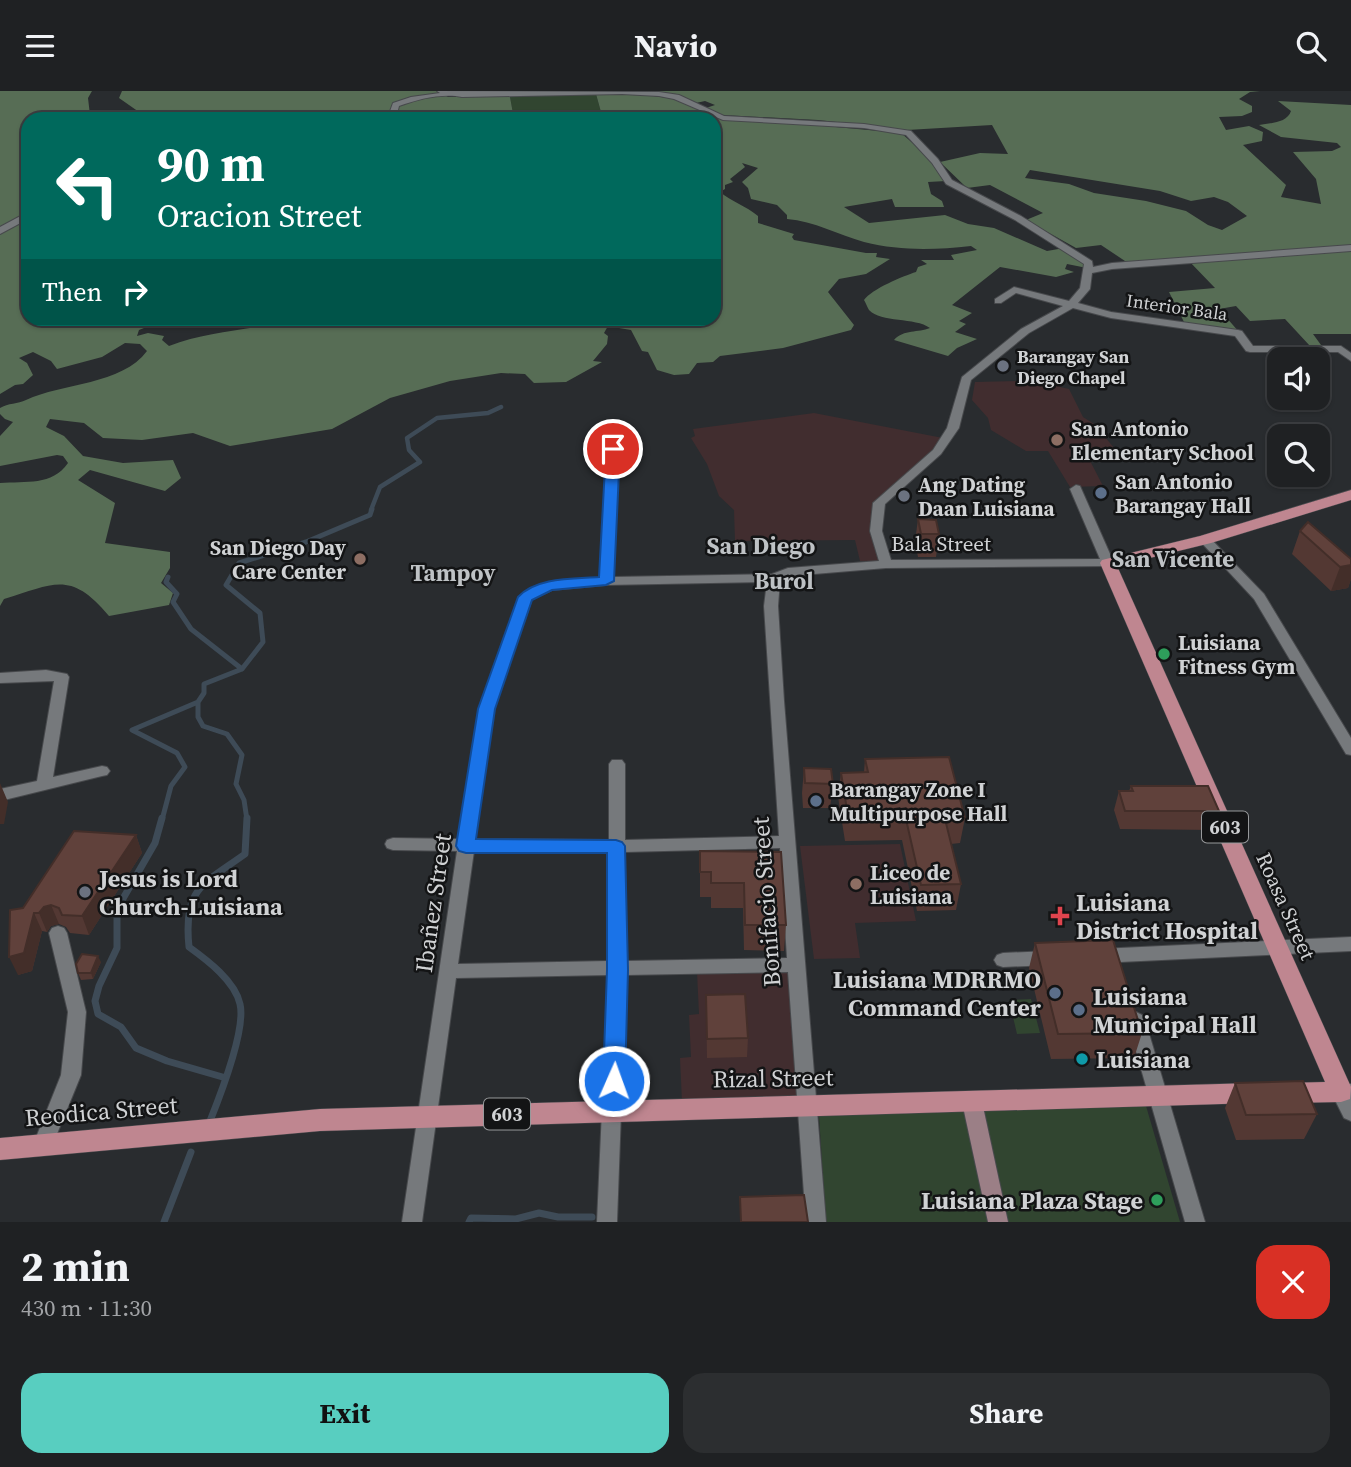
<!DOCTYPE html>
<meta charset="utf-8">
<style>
body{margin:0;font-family:"Source Serif 4",serif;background:#2c2e30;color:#f1f3f6;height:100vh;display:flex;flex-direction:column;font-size:26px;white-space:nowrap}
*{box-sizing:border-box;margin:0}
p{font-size:23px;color:#a1a3a6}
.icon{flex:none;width:38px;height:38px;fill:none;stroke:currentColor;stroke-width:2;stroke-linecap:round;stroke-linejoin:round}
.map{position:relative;height:1131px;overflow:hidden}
.panel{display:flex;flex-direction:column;background:#1f2123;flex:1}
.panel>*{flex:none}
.guide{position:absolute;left:21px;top:21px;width:700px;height:214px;border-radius:21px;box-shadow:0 2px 5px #0004,0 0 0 2px #3c3e41;background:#00695c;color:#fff;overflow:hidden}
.buttons{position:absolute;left:1267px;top:256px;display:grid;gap:14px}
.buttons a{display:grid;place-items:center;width:63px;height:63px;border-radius:14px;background:#1f2123;box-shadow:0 2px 5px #0004,0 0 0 2px #3c3e41;font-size:35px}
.pin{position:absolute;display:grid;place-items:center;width:60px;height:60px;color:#fff;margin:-30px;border:4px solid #fff;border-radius:50%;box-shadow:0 2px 7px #0007}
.me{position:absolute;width:77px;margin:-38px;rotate:2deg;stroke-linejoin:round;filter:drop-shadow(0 0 5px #0008)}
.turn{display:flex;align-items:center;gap:24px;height:147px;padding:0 21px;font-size:32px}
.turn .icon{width:91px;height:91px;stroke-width:2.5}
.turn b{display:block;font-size:49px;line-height:60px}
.then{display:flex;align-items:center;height:66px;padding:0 21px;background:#0003;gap:14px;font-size:26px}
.round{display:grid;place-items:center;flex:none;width:74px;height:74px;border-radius:21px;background:#2c2e30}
.headline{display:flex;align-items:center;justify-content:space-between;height:119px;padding:0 21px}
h1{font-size:42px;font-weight:700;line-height:52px}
.cta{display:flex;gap:14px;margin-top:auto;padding:14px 21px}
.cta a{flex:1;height:80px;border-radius:21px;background:#58cec0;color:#111;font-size:28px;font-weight:700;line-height:80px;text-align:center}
.cta a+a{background:#2c2e30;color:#f1f3f6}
header{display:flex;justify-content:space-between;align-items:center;height:91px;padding:0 21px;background:#1f2123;font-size:32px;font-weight:700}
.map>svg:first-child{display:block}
.education{fill:#412d2f}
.green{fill:#314530}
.forest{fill:#576d55;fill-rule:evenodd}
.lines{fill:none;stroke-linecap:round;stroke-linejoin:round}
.stream-far2{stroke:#3e4b57;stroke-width:4.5}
.stream-far1{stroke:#3e4b57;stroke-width:5}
.stream{stroke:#3e4b57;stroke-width:7}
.street-casing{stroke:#47494c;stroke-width:2}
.secondary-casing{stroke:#47494c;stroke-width:2}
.primary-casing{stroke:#47494c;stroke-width:1}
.street{fill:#76797c;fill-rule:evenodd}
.secondary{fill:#9b7f86;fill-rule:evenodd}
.primary{fill:#bf8690;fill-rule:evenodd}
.wall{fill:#533833}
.shaded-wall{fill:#432e29}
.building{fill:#60413b;stroke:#432e29;stroke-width:2}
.route{fill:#1a73e8;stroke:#114b97;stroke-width:2}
.worship-dot{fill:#6b7280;stroke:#131415;stroke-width:2.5}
.education-dot{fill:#8d6e63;stroke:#131415;stroke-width:2.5}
.service-dot{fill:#5c6f8a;stroke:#131415;stroke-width:2.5}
.leisure-dot{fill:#2e9e5b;stroke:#131415;stroke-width:2.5}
.health-dot{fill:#e0444e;stroke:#131415;stroke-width:2.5}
.culture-dot{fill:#0f9aa8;stroke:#131415;stroke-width:2.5}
.labels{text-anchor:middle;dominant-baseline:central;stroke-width:5;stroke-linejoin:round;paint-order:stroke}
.far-street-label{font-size:18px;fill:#d0d2d4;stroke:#131415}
.far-poi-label{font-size:18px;font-weight:bold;fill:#d0d2d4;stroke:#131415;text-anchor:start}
.shield{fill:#131415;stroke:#97999b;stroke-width:2}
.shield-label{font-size:19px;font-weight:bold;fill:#d0d2d4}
.poi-label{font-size:21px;font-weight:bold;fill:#d0d2d4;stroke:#131415;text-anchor:start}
.street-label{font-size:21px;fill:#d0d2d4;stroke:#131415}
.neighbourhood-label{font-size:23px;font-weight:bold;fill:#bec2c5;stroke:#131415}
.quarter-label{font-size:24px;font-weight:bold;fill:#bec2c5;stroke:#131415}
.near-poi-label{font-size:24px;font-weight:bold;fill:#d0d2d4;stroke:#131415;text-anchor:start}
.near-street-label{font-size:24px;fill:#d0d2d4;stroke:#131415}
</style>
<header><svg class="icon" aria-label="menu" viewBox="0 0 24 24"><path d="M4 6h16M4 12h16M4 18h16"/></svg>Navio<svg class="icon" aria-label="search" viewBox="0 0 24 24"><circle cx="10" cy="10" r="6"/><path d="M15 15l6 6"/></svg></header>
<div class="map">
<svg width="1351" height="1131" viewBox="0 0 1351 1131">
<rect width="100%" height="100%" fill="#292c2f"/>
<!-- education -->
<path class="education" d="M1057,289L1060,296L1069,298L1083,326L1094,333L1115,358L1085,360L1103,395L1070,396L1048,360H1026L991,339L988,327L972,309L975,291Z
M814,322L943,347L930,365L875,411L883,471L860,470L855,449L735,450L734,419L719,405L707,373L691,347L695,345L693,338Z
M900,753L916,830L855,832L860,867L814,868L800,755Z
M788,879L801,1008L682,1011L680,967L691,966L689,924L699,923L697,881Z"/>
<!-- green -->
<path class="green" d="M596,3L601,21L544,24V28H514L510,6Z
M1031,908L1040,942L1017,943L1009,909Z
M1146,1015L1180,1131H826L819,1025Z"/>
<!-- forest -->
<path class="forest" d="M0,0H92L88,7L90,24L79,28H28V228H166L139,239L137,245L148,242L164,245L162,249L169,255C210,239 254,239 296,228H609L604,232L608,235L604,242L608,245L607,253L593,270L602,271L566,291L534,292L525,283L501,282L450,290L390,307L332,338L230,355L193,342L142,349L103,347L84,332L50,328L46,336L64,345L83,365L123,372L173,369L181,387L165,400L90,379L78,389L115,412L105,452L170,461V477L161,492L173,502L169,514L109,525C70,479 55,493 4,508L0,515V392C26,390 52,395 68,372L63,365L57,364L0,375V345L13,331L5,328L0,323V317C8,312 18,313 26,309C62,292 122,294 147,260L140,253L125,252L102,266L57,278L51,270L33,261L19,267L27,272L33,284L23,293L15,294L0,303Z
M122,0H437L448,6H510L514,28H149L119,7Z
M635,0H1260L1250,1L1239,8L1252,15V21L1242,25L1219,26L1226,39L1249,35L1263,41L1262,50L1243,54L1286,94L1281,106L1321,113L1316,88L1293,61L1332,60L1341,56L1337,52L1281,46L1259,34C1271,32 1287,32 1291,20L1278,10L1351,14V243H1313L1321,254L1310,255L1285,228L1250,230L1236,215L1219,218L1239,241L1185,233L1169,201L1215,197L1188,169L1128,172L1101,154L1076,157L1026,129L1043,122L990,94L967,97L940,71L980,62L1008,63L992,34L907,39L818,29L722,24L706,17L715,14L705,10L696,12L676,3ZM1030,79L1160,100L1191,110L1214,106L1228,111L1247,125L1222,139L1208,134L1186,120L1146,110L1094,102L1069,93L1025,87Z
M631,2L676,8L715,25L901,42L923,61L946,90L928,91L931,103L942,110L944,116H895L892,108L844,116L869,132L945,124L968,133L994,137L1047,160L1064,157L1086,172L1087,177L1067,173L1065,178L1074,181L1056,186L1000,176L952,214L972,222L959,230L966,233L955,241L977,248L957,257L948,265L894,249C904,238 918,242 930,237C915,226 881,232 869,219C867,216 866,212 864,209C872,198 903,185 916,181L918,176L927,173L921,169H954L951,164L977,159L971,155C934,159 900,160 864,151C839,144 814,130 787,128V124L777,114L751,108L748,97L742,91L758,77L742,72L745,76L730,88L733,91L725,94V98L720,101C731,110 746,115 758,125V132L794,143L792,146L794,149L866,162H877L876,166L890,168L866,183L839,188L828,201L854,234L851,239L783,257L720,265L713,271L697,272L689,283L674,284L657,279L648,261L642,260L631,239L619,237L641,228H714V28H544L543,24L601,21L596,3Z"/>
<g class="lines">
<!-- stream-far2 -->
<path class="stream-far2" d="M371,419L380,396L420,371L409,359L407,347L437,327L488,322L501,316"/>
<!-- stream-far1 -->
<path class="stream-far1" d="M242,578L263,551L260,522L226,494L239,472L306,451L370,424L372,418
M198,611V626L203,635L227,643L242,664L236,693L244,709L247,729
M162,729L171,695L185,676L177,662L132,639L198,611L204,602V593L242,578L191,538L173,511L177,503L166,491L168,486"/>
<!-- stream -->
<path class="stream" d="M162,727L155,752L117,818V857L99,895L95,910L98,923L121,936L136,957L167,970L226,987
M210,1030C220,1005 246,938 240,913C235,890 207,869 189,856C183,797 202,794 245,763L247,727
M164,1131L191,1061
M469,1131L471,1127L516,1128L539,1122L558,1126H592"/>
<defs>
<path id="street" d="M437,0L659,1L679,4L724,25L864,33L911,40L938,68L952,89L1021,125L1092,170L1093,176L1112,172L1351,154V160L1112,178L1092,182L1090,198L1078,212L1111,221L1238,239L1242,240L1253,255H1341L1351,262V270L1338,261H1250L1246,260L1235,245L1111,227L1073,217L1029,242L971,289L959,337L941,363L885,413L882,440L891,469L1100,468L1070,398L1076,394L1080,395L1114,472L1113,475L886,477L790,485L780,489L778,515L784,610L826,1131H806L788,881L626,884L617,1131H597L608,884L456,887L422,1131H402L457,760L393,759L387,757L385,753L387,749L393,747L459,748L479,618L519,506L539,494L600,487L609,356H617L619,358L613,486L772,483L788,477L879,470L870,440L873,412L933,359L947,337L962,286L1021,238L1063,215L1016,202L1001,212H995V208L1014,196L1069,210L1080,197L1084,173L1015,129L946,93L932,72L906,44L864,37L723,29L674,8L659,5L622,3L462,6C443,2 418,8 399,15L397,23L399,28H391L389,23L393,12L411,6L440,2ZM767,491L764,515L779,745L625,749V673L622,669H612L609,673V749L475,748L493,618L532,508L552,499L606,494ZM780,757L787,867L626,870L625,761ZM474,760L609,761L608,870L458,873Z
M28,121V128L0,143V136Z
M1205,445L1209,446L1264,503L1351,647V664L1346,663L1254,508L1199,449Z
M46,579L67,583L69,586L53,686L102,675L107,676L110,680L107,684L102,685L0,710V698L37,690L54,590L0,592V582Z
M58,835L64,837L67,842L86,921L81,984L50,1060L43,1063L36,1060L33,1054L61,984L68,921L49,842L52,837Z
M1351,846V860L1099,872L1093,870L1090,865L1093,860L1099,858Z
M1050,860L1056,862L1059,867L1056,872L1050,874L1003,876L997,874L994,869L997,864L1003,862Z
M1136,921L1142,924L1145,929L1205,1131H1185L1127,929L1130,924Z
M1341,993H1351V1030L1344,1027L1331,1001L1334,995Z"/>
<path id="secondary" d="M972,1003L979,1005L982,1011L1008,1131H988L962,1011L965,1005Z"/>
<path id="primary" d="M1351,399V409L1211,452L1117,475L1351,996L1350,1008L1341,1011L1286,1012L1277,1009L1274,1002L1277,995L1286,992L1325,991L1100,472L1102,469L1200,445Z
M1255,992L1264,995L1267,1002L1264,1009L1255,1012L320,1040L0,1069V1047L320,1018Z"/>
</defs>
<!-- street casing -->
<use href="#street" class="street-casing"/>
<!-- secondary casing -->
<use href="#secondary" class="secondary-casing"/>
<!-- primary casing -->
<use href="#primary" class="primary-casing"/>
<!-- street -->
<use href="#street" class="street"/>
<!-- secondary -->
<use href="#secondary" class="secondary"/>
<!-- primary -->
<use href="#primary" class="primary"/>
</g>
<!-- wall -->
<path class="wall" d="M918,428L939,443L936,466H918L915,451Z
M1300,440L1351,468V488L1348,497L1331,500L1292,463Z
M865,668L965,727L960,752L951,753L961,793L956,819L917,820L902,749L845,750L838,706L841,682L864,681Z
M804,677L833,693L830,717H803L802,702Z
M1131,695L1219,720L1213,739L1120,738L1114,719L1119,700H1129Z
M136,744L142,762L89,844L70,842L66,836L59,833L51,835L47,841L42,840L32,880L18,884L23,817Z
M700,760L781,761L786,834L784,860L744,859L743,817H711V806H700Z
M1035,852L1142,942L1134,967L1051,968L1029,877Z
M101,871L93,888L81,889L78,882Z
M706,904L748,947L747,966L707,967Z
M1235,992L1317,1023L1304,1048L1236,1049L1225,1017Z
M740,1106L808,1131H740Z"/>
<!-- shaded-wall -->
<path class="shaded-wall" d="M1351,474V488L1348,497L1331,500L1340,476Z
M0,692L8,711L4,733H0Z
M136,744L142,762L89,844L82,825Z
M51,814L59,833L51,835L47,841L39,822L44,816Z
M34,822L42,840L32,880L18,884L9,866Z
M98,865L101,871L93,888L91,882Z"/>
<!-- building -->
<path class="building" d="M918,428L936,429L939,443H921Z
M1308,431L1351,468V474L1340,476L1300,440Z
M949,666L965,727L945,728L961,793L921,794L905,724L848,725L841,682L868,681L865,668Z
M804,677L831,678L833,693L805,692Z
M1131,695H1208L1219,720H1125L1119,700H1133Z
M74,740L136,744L82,825L62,824L59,817L51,814L44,816L39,822H34L24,862L9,866L10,819L23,817Z
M700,760L781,761L786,834H745L744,792H711V781H700Z
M1113,849L1142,942L1058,943L1035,852Z
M82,863L98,865L91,882H78L76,873Z
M745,903L748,947L707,948L706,904Z
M1303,990L1317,1023L1246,1024L1235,992Z
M804,1104L808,1131H741L740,1106Z"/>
<!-- route -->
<path class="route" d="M613,354L620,358L614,490L606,494L552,499L532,509L495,618L476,748L616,749L622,751L625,755L628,879L625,990L622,997L614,1000L607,997L603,990L607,879V762H466L459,760L456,755L478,618L518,506C537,486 573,488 599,486L606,358Z"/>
<!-- markers -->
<g class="worship-dot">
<circle cx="1003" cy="275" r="7"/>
<circle cx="904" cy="405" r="7"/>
<circle cx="85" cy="801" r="7"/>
</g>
<g class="education-dot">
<circle cx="1057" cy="349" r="7"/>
<circle cx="360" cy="468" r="7"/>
<circle cx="856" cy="793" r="7"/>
</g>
<g class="service-dot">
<circle cx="1101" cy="402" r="7"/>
<circle cx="816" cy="710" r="7"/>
<circle cx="1055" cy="902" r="7"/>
<circle cx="1079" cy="919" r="7"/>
</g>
<g class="leisure-dot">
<circle cx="1164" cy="563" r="7"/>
<circle cx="1157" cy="1109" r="7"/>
</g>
<path class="health-dot" d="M1056.5 814.5h7v7h7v7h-7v7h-7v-7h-7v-7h7z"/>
<circle class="culture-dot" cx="1082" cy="968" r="7"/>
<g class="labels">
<!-- far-street labels -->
<g class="far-street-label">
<text transform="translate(1177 216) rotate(8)">Interior Bala</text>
</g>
<!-- far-poi labels -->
<g class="far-poi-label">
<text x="1017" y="265">Barangay San<tspan x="1017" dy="21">Diego Chapel</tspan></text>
</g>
<!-- shield labels -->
<g class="shield">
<rect x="1202" y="720.5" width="46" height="31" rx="5"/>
<rect x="484" y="1007.5" width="46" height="31" rx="5"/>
</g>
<g class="shield-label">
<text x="1225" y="736">603</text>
<text x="507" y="1023">603</text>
</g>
<!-- poi labels -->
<g class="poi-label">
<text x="1071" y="337">San Antonio<tspan x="1071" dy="24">Elementary School</tspan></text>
<text x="1115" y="390">San Antonio<tspan x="1115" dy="24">Barangay Hall</tspan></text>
<text x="918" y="393">Ang Dating<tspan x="918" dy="24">Daan Luisiana</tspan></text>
<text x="346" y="456" text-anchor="end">San Diego Day<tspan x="346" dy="24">Care Center</tspan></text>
<text x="1178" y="551">Luisiana<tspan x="1178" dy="24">Fitness Gym</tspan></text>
<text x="830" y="698">Barangay Zone I<tspan x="830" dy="24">Multipurpose Hall</tspan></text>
<text x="870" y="781">Liceo de<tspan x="870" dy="24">Luisiana</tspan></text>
</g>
<!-- street labels -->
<g class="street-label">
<text x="941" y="452">Bala Street</text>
<text transform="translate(1286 815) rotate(66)">Roasa Street</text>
</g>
<!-- neighbourhood labels -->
<g class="neighbourhood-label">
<text x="1173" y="468">San Vicente</text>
<text x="453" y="482">Tampoy</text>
<text x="784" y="490">Burol</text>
</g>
<!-- quarter labels -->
<g class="quarter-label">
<text x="761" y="454">San Diego</text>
</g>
<!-- near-poi labels -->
<g class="near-poi-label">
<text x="99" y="787">Jesus is Lord<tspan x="99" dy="28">Church-Luisiana</tspan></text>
<text x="1076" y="811">Luisiana<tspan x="1076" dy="28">District Hospital</tspan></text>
<text x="1041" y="888" text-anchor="end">Luisiana MDRRMO<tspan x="1041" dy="28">Command Center</tspan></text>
<text x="1093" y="905">Luisiana<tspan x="1093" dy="28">Municipal Hall</tspan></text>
<text x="1096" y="968">Luisiana</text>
<text x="1143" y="1109" text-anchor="end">Luisiana Plaza Stage</text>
</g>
<!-- near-street labels -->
<g class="near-street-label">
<text transform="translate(766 811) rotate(-94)">Bonifacio Street</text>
<text transform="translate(433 812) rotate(-82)">Ibañez Street</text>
<text transform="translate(773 987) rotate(-1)">Rizal Street</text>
<text transform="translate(101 1020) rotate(-5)">Reodica Street</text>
</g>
</g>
</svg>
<div class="buttons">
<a><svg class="icon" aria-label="sound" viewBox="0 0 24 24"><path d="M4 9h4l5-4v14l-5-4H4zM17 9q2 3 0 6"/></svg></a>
<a><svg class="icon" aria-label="search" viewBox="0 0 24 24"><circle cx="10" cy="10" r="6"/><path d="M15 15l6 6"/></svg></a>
</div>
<div class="pin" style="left:613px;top:358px;background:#d93025"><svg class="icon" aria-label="arrive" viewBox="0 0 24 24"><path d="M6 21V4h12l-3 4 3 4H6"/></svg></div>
<svg class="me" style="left:614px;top:990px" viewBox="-20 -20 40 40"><circle r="17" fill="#1a73e8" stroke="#fff" stroke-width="3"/><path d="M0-11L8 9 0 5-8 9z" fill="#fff"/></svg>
<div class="guide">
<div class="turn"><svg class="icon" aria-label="left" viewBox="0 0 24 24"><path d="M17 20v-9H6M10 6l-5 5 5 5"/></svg><div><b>90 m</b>Oracion Street</div></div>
<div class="then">Then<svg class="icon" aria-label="right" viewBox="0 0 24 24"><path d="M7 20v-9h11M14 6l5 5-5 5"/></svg></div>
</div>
</div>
<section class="panel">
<div class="headline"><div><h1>2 min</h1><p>430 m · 11:30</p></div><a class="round" style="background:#d93025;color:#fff"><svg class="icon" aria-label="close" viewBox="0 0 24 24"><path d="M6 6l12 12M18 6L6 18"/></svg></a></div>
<div class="cta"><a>Exit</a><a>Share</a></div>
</section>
